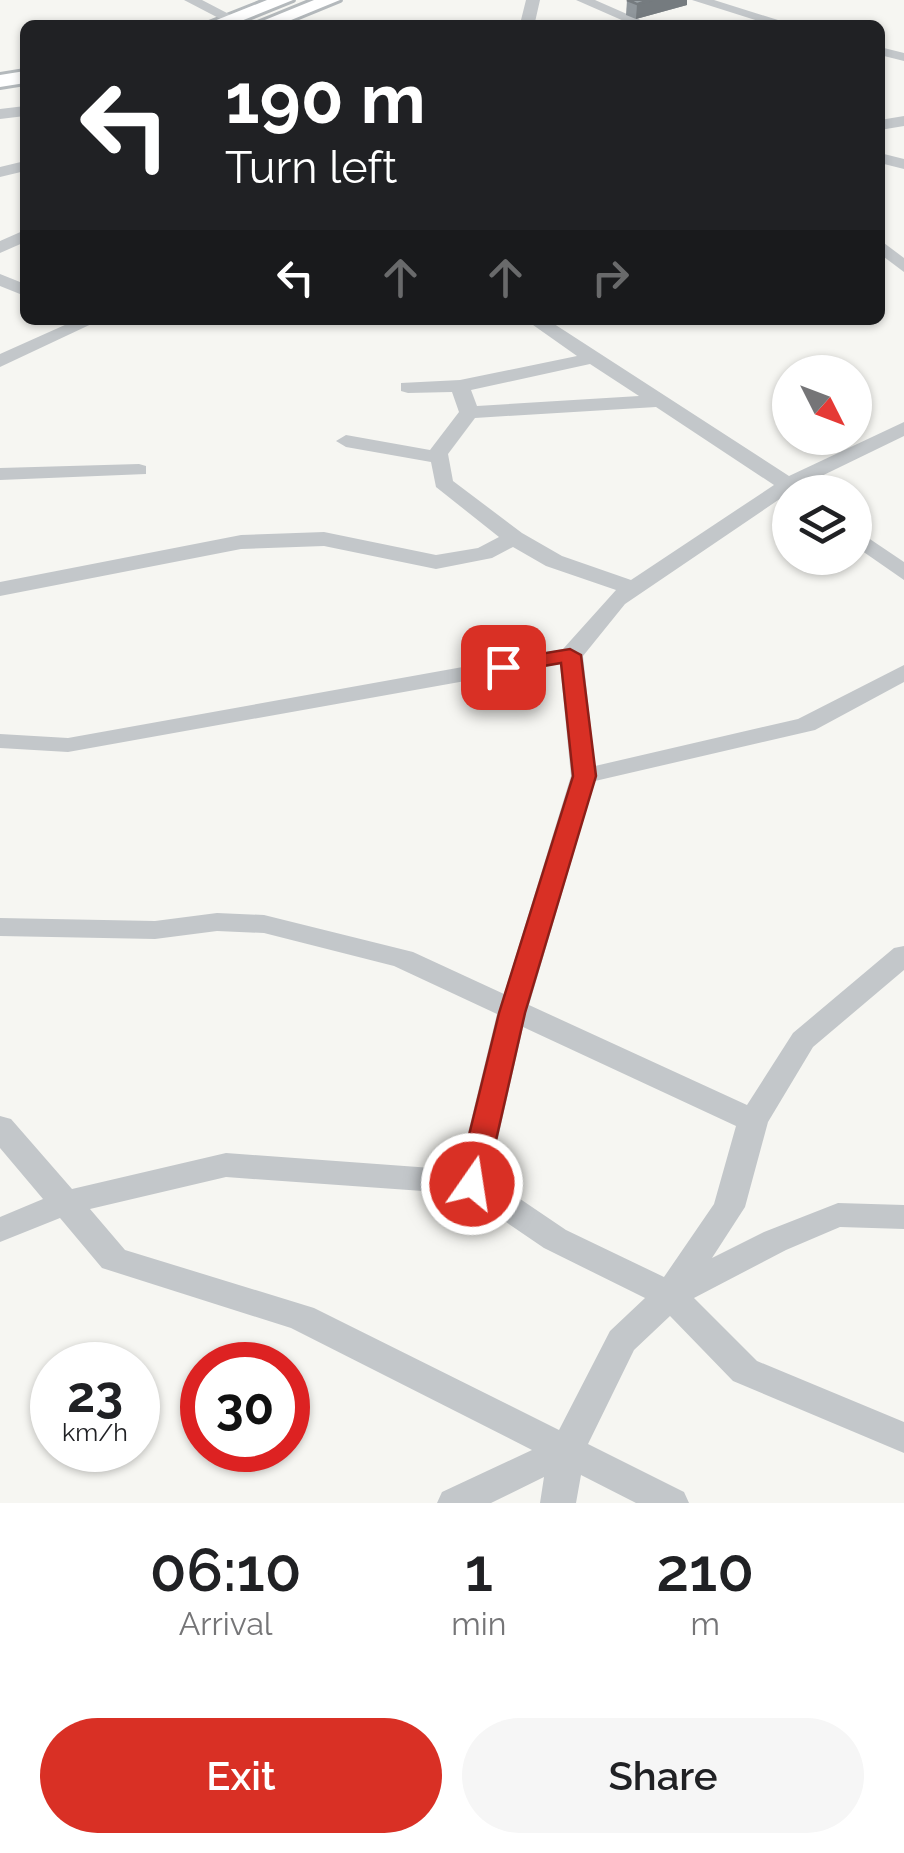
<!DOCTYPE html>
<style>
body{margin:0;font-family:Raleway,sans-serif;background:#f6f6f6;color:#202124;height:100vh;display:flex;flex-direction:column;font-size:38px;white-space:nowrap}
*{box-sizing:border-box;margin:0}
p{font-size:32px;color:#757577}
.icon{flex:none;width:55px;height:55px;fill:none;stroke:currentColor;stroke-width:2;stroke-linecap:round;stroke-linejoin:round}
.map{position:relative;height:1503px;overflow:hidden}
.drawer{display:flex;flex-direction:column;background:#fff;flex:1}
.drawer>*{flex:none}
.banner{position:absolute;left:20px;top:20px;width:865px;height:305px;border-radius:15px;box-shadow:0 2px 8px #0004;background:#202124;color:#fff;overflow:hidden}
.needle{width:65px;rotate:132deg}
.controls{position:absolute;left:772px;top:355px;display:grid;gap:20px}
.controls a{display:grid;place-items:center;width:100px;height:100px;border-radius:50%;background:#fff;box-shadow:0 2px 8px #0004;font-size:50px}
.speed{position:absolute;left:30px;top:1342px;display:flex;gap:20px;font-size:50px;font-weight:700;text-align:center}
.speed>*{display:grid;place-content:center;width:130px;height:130px;border-radius:50%;background:#fff;box-shadow:0 2px 8px #0004;line-height:1}
.speed small{font-size:25px;font-weight:400}
.speed .limit{border:15px solid #d22;background:#fff;color:#111}
.pin{position:absolute;display:grid;place-items:center;width:85px;height:85px;color:#fff;margin:-42px;border-radius:20px;box-shadow:0 5px 15px #0006}
.me{position:absolute;width:110px;margin:-55px;rotate:13deg;stroke-linejoin:round;filter:drop-shadow(0 0 8px #0008)}
.turn{display:flex;align-items:center;gap:35px;height:210px;padding:0 40px;font-size:45px}
.turn .icon{width:130px;height:130px;stroke-width:2.5}
.turn b{display:block;font-size:70px;line-height:85px}
.lanes{display:flex;align-items:center;height:95px;padding:0 40px;background:#0003;justify-content:center;gap:50px;direction:ltr}
.lanes .off{opacity:.35}
.eta{display:flex;justify-content:space-evenly;align-items:center;height:170px;text-align:center}
.eta b{font-size:60px;font-weight:600;line-height:70px}
.cta{display:flex;gap:20px;margin-top:auto;padding:20px 40px}
.cta a{flex:1;height:115px;border-radius:60px;background:#d93025;color:#fff;font-size:40px;font-weight:600;line-height:115px;text-align:center}
.cta a+a{background:#f6f6f6;color:#202124}
.map>svg:first-child{display:block}
.lines{fill:none;stroke-linecap:round;stroke-linejoin:round}
.major-casing{stroke:#b4b9bc;stroke-width:6}
.minor{fill:#c3c7ca;fill-rule:evenodd}
.major{fill:#fff;fill-rule:evenodd}
.wall{fill:#90979c}
.shaded-wall{fill:#757b7f}
.building{fill:#a7b0b5;stroke:#757b7f;stroke-width:2.5}
.route{fill:#d93025;stroke:#8d1f18;stroke-width:2.5}
</style>
<div class="map">
<svg width="904" height="1503" viewBox="0 0 904 1503">
<rect width="100%" height="100%" fill="#f6f6f2"/>
<g class="lines">
<defs>
<path id="major" d="M267,0H293L231,25H204Z
M314,0H340L279,25L255,24Z
M25,71V83L0,87V75Z"/>
</defs>
<!-- major casing -->
<use href="#major" class="major-casing"/>
<!-- minor -->
<path class="minor" d="M184,0H202L250,25H232Z
M526,0H540L535,22L516,25L521,20Z
M576,0H595L652,25H633Z
M692,0H714L794,25H771Z
M880,47L904,53V61L880,55Z
M25,106V116L0,119V109Z
M904,116V126L880,130V120Z
M880,153L904,159V169L880,163Z
M25,161V171L0,177V167Z
M25,230V242L0,253V241Z
M880,240L904,258V272L880,254Z
M0,274L25,284V296L0,286Z
M76,320H100L0,367V354Z
M526,320H548L789,476L904,422V436L803,485L809,492H790L625,604L583,656L595,766L798,719L904,665V682L815,730L595,781L529,1005L747,1105L793,1033L894,948L904,946V970L813,1047L768,1122L745,1207L712,1258L764,1232L838,1203L904,1205V1229L840,1227L786,1250L694,1298L757,1361L904,1422V1453L733,1381L670,1316L634,1350L588,1444L684,1492L689,1503H636L581,1475L576,1503H540L544,1477L491,1503H437L442,1492L532,1450L291,1328L102,1268L60,1218L0,1242V1217L43,1199L0,1148V1116L11,1119L72,1189L226,1153L459,1170L497,1014L394,966L264,933L217,931L155,939L0,936V918L155,921L217,913L264,915L413,952L504,994L571,776L560,664L68,752L0,748V734L68,738L563,649L616,590L546,566L513,547L492,558L436,569L324,546L241,549L0,596V582L241,535L324,532L436,555L478,548L499,537L436,487L431,462L346,447L336,441L346,435L430,450L459,412L452,392L408,393L401,391V383L460,380L577,356ZM590,364L639,396L477,406L471,390ZM656,407L774,485L631,580L562,556L522,533L453,481L448,454L475,418ZM523,1027L736,1126L714,1204L664,1277L566,1230L489,1178ZM226,1177L465,1194L544,1248L645,1298L610,1331L559,1430L314,1308L125,1250L90,1209Z
M139,464L146,466V474L0,480V468Z
M855,529L904,562V580L855,546Z"/>
<!-- major -->
<use href="#major" class="major"/>
</g>
<!-- wall -->
<path class="wall" d="M627,0L687,5L636,19L626,15Z"/>
<!-- shaded-wall -->
<path class="shaded-wall" d="M652,0H687V5L636,19L637,4Z"/>
<!-- building -->
<path class="building" d="M627,0H652L637,4Z"/>
<!-- route -->
<path class="route" d="M570,649L581,655L596,776L525,1013L486,1184L482,1191H461L457,1184L499,1013L573,776L561,663L503,673L492,667L503,660Z"/>
</svg>
<div class="controls">
<a><svg class="needle" viewBox="-14 -14 28 28"><path d="M0-13l5 13h-10z" fill="#e53935"/><path d="M0 13l5-13h-10z" fill="#757577"/></svg></a>
<a><svg class="icon" aria-label="layers" viewBox="0 0 24 24"><path d="M12 4l9 5-9 5-9-5zM3 14l9 5 9-5"/></svg></a>
</div>
<div class="speed"><div>23<small>km/h</small></div><div class="limit">30</div></div>
<div class="pin" style="left:503px;top:667px;background:#d93025"><svg class="icon" aria-label="arrive" viewBox="0 0 24 24"><path d="M6 21V4h12l-3 4 3 4H6"/></svg></div>
<svg class="me" style="left:472px;top:1184px" viewBox="-20 -20 40 40"><circle r="17" fill="#d93025" stroke="#fff" stroke-width="3"/><path d="M0-11L8 9 0 5-8 9z" fill="#fff"/></svg>
<div class="banner">
<div class="turn"><svg class="icon" aria-label="left" viewBox="0 0 24 24"><path d="M17 20v-9H6M10 6l-5 5 5 5"/></svg><div><b>190 m</b>Turn left</div></div>
<div class="lanes"><svg class="icon" aria-label="left" viewBox="0 0 24 24"><path d="M17 20v-9H6M10 6l-5 5 5 5"/></svg><svg class="icon off" aria-label="ahead" viewBox="0 0 24 24"><path d="M12 20V5M6 11l6-6 6 6"/></svg><svg class="icon off" aria-label="ahead" viewBox="0 0 24 24"><path d="M12 20V5M6 11l6-6 6 6"/></svg><svg class="icon off" aria-label="right" viewBox="0 0 24 24"><path d="M7 20v-9h11M14 6l5 5-5 5"/></svg></div>
</div>
</div>
<section class="drawer">
<div class="eta">
<div><b>06:10</b><p>Arrival</p></div>
<div><b>1</b><p>min</p></div>
<div><b>210</b><p>m</p></div>
</div>
<div class="cta"><a>Exit</a><a>Share</a></div>
</section>
